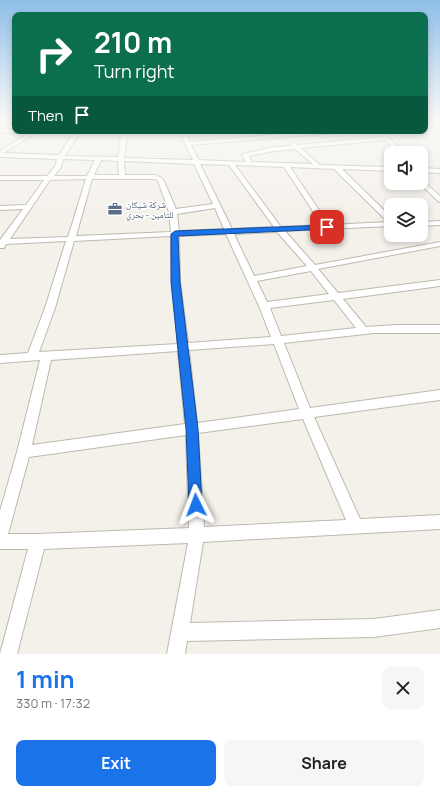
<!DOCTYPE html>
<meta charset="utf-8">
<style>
body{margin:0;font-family:Manrope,"Noto Naskh Arabic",sans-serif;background:#f6f6f6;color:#222;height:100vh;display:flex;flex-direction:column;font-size:15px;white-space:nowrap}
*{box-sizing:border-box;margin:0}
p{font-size:13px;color:#767676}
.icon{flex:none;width:22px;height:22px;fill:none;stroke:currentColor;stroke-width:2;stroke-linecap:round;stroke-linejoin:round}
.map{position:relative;height:654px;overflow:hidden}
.panel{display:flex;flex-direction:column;background:#fff;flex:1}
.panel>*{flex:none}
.top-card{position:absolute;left:12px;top:12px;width:416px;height:122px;border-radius:8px;box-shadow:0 2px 6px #0003;background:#0b6e4f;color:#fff;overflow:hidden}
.fabs{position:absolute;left:384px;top:146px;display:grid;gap:8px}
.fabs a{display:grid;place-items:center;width:44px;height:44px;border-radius:8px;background:#fff;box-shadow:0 2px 6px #0003;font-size:20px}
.pin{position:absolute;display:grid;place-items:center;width:34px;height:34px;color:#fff;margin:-17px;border-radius:8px;box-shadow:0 2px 6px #0006}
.me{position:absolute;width:44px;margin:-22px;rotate:357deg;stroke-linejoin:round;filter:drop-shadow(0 0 3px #0008)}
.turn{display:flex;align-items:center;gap:14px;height:84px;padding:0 16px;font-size:18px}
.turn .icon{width:52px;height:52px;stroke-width:2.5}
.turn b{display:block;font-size:28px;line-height:34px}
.then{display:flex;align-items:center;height:38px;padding:0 16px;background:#0003;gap:8px;font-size:15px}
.round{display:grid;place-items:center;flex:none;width:42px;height:42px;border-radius:8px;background:#f6f6f6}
.head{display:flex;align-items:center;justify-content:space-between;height:68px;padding:0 16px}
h1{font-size:24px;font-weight:700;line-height:30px;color:#1a73e8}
.cta{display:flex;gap:8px;margin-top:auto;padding:8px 16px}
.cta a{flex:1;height:46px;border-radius:8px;background:#1a73e8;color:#fff;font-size:16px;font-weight:700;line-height:46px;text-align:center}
.cta a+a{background:#f6f6f6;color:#222}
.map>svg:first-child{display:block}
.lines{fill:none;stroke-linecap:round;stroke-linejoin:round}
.street-casing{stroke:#beb9ae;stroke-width:2}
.street{fill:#fff;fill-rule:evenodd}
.route{fill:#1a73e8;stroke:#114b97}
.labels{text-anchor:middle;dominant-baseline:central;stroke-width:3;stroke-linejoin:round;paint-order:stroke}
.far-service-label{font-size:9px;fill:#4e5e75;stroke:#fff;text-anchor:start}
</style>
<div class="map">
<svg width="440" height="654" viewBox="0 0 440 654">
<rect width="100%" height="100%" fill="#f4f1eb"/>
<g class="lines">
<defs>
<path id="street" d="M425,122H440V124L425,126Z
M0,129L40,131L3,153L59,155L75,131H81L65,156L118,157L122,131H128L124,158L193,160L179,131H185L190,142L315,131H336L333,133L191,145L199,160L246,162L242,155L243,154L274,147L291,146L290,144L293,142L298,145L382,137L376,131H382L404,153H398L385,140L301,148L320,165L391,167V171L342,169L391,217V226L285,231L315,265L440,242V246L318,269L338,293L440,280V286L343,299L366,327L396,325H440V333H374L284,343L310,408L440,390V400L314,417L360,519L440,515V529L203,542L190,623L374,619L440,610V628L374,637L187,641L185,654H167L188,543L44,549L17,654H0L28,549H0V511L17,452L40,360L0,363V355L28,353L45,308L66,241L6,244L4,248H0V240L23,209L0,210V206L26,205L44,180H0V176H47L55,167L57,159L0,157V151L29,133H0ZM295,149L313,164L252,162L249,156L274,151ZM63,159L95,160L87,176H54L61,167ZM101,160L118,161L119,175H94ZM124,161L194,164L213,204L176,209L163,179L156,175H125ZM200,164L229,165L274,227L232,229ZM235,165L284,167L322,225L281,227ZM290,167L334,169L388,222L329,225ZM86,179L68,237L10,239L50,180ZM92,179H155L158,181L169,212L171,232L76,236ZM215,208L224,229L179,231L177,214ZM277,232L307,266L254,276L234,234ZM226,234L259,306L271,337L188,343L180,282L179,236ZM171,236L172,282L178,344L39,352L55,308L74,241ZM311,271L329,294L267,302L257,281ZM334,300L356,328L281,336L270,308ZM274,344L299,409L197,423L189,350ZM178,351L185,424L32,445L51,360ZM303,419L346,520L204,527L198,433ZM186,435L189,528L38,534H8L29,457Z
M421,168L440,169V173L421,172Z
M421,179L440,196V202L438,201L419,183H421Z
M440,221V225L421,226V222Z"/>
</defs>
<!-- street casing -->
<use href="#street" class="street-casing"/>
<!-- street -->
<use href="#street" class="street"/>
</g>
<!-- sky -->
<linearGradient id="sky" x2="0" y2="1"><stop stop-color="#90bfe9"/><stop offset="0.57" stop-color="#faf9f6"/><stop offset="1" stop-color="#faf9f6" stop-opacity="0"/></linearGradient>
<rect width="440" height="213" fill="url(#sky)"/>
<!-- route -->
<path class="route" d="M327,225L329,226V229L178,236L180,282L198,429L202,505L200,509L196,511L191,509L189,505L186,429L171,282V234L175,231Z"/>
<!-- icons -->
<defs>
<symbol id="office-bare" viewBox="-9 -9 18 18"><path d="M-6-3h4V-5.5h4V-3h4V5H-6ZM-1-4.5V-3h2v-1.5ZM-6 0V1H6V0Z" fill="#5c6f8a" stroke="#fff" stroke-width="2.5" paint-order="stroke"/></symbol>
</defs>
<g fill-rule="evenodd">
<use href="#office-bare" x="105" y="199" width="20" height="20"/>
</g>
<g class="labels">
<!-- far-service labels -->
<g class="far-service-label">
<text x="126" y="204">شركة شيكان<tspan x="126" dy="10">للتامين - بحري</tspan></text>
</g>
</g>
</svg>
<div class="fabs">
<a><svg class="icon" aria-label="sound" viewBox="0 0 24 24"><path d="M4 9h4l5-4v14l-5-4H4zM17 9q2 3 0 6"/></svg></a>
<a><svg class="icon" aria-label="layers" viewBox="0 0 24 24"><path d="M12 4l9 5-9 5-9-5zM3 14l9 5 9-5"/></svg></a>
</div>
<div class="pin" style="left:327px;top:227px;background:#d93025"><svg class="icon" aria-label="arrive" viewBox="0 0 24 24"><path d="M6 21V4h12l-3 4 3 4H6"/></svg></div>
<svg class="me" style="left:196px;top:505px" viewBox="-20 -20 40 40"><path d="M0-17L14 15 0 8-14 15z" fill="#1a73e8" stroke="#fff" stroke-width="4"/></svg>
<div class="top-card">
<div class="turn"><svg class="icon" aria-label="right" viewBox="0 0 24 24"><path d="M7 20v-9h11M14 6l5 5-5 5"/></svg><div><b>210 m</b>Turn right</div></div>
<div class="then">Then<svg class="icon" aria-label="arrive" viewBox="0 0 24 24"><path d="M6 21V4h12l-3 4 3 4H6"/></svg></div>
</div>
</div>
<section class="panel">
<div class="head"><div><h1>1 min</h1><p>330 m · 17:32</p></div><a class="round"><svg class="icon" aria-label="close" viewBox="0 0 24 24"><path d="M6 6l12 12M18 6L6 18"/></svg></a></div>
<div class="cta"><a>Exit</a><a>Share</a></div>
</section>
